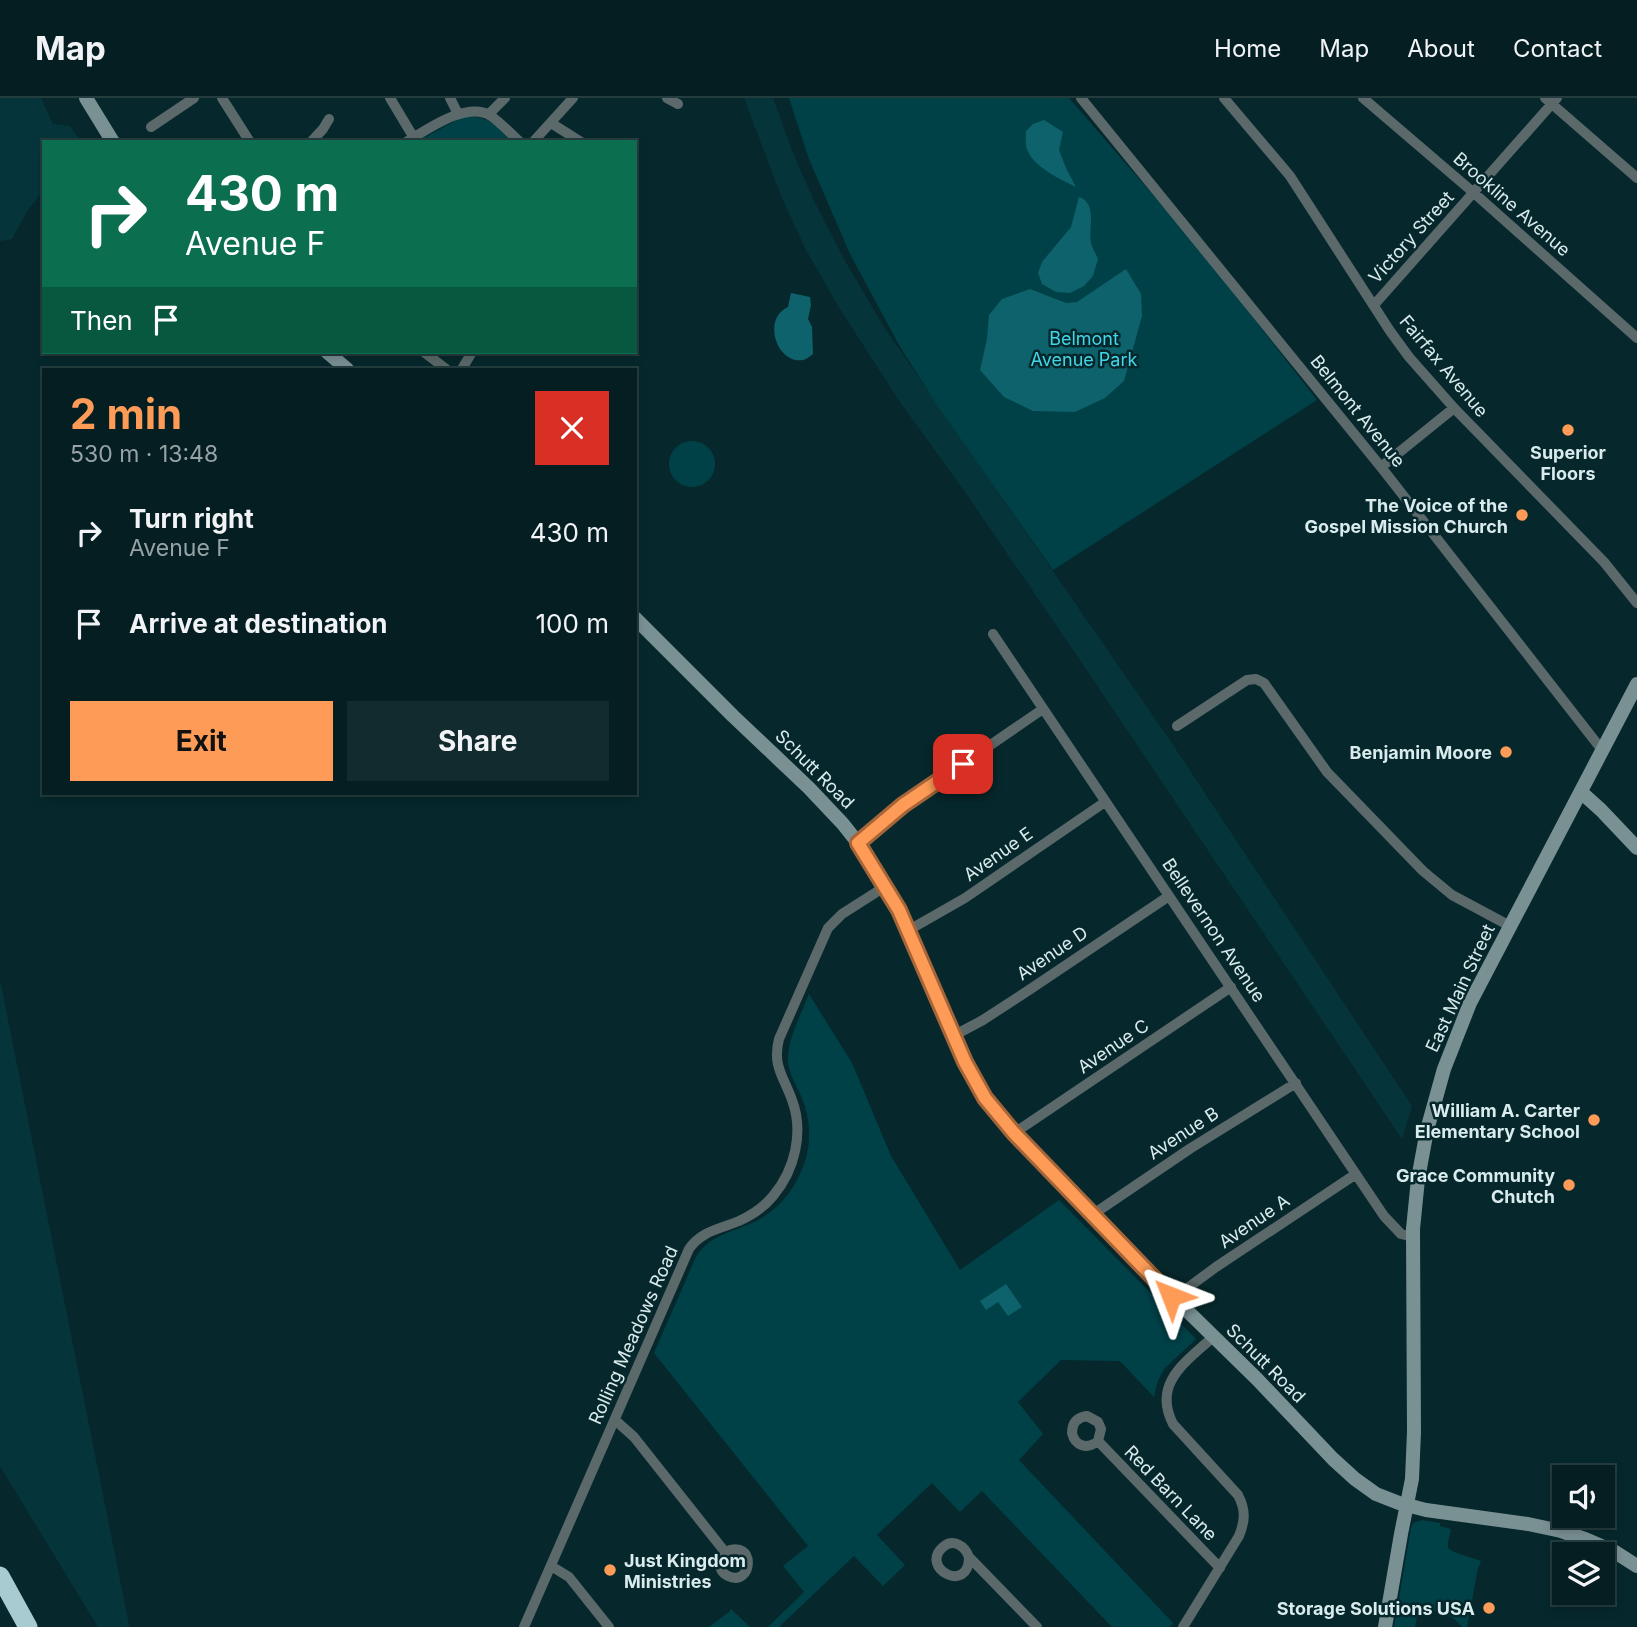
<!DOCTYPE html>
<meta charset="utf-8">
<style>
body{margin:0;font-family:Inter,sans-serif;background:#122b2e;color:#f1f3f6;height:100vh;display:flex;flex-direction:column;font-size:26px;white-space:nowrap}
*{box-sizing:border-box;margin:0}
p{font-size:23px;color:#97a2a5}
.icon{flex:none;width:38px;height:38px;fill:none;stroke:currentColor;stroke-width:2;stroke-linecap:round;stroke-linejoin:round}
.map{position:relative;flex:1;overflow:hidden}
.sheet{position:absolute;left:42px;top:270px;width:595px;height:427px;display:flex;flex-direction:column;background:#041e21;border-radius:0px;box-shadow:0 4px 10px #0003,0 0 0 2px #253c3f}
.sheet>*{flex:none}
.guide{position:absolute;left:42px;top:42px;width:595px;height:214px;border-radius:0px;box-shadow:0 4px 10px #0003,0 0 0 2px #253c3f;background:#0b6e4f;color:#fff;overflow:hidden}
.fabs{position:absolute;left:1552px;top:1367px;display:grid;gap:14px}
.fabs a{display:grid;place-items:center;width:63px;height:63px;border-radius:0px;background:#041e21;box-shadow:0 4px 10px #0003,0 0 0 2px #253c3f;font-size:35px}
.pin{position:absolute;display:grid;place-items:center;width:60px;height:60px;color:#fff;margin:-30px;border-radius:14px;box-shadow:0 4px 10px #0006}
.me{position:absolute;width:77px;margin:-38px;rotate:315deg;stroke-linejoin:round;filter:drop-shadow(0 0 5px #0008)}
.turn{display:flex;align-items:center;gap:24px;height:147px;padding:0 28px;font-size:32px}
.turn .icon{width:91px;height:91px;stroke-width:2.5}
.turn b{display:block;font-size:49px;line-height:60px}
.then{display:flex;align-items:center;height:66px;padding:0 28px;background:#0003;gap:14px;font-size:26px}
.round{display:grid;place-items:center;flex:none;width:74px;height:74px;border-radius:0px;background:#122b2e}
.overview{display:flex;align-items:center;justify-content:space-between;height:119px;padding:0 28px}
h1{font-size:42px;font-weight:700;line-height:52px;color:#fe9c57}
.cta{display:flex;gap:14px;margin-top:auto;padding:14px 28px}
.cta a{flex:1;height:80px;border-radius:0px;background:#fe9c57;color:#111;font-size:28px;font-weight:700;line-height:80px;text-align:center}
.cta a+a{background:#122b2e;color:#f1f3f6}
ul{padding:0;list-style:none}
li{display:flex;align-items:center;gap:21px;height:91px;padding:0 28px}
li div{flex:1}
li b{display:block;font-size:26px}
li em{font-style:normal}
header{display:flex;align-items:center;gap:42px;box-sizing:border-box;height:98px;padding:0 35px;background:#041e21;border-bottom:2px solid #253c3f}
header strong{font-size:33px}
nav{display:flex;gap:38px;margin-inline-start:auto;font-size:24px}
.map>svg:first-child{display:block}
.built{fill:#05353b}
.green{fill:#004148}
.water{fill:#0e626b}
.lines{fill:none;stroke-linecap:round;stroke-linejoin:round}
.street{stroke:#5b696b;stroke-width:10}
.secondary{stroke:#7a9194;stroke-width:14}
.highway{stroke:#a7cbd0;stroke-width:19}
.route-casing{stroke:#a56539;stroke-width:18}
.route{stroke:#fe9c57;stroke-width:12}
.poi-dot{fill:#fe9c57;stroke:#06282c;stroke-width:2.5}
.labels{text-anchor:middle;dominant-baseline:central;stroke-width:5;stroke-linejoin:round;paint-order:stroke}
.street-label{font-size:18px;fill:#d9ebed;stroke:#06282c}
.park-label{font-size:18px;fill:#43d6e8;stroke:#06282c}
.poi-label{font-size:18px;font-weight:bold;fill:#d9ebed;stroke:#06282c;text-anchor:end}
</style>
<header>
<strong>Map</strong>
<nav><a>Home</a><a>Map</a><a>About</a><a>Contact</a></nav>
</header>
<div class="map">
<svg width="1637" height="1529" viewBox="0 0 1637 1529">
<rect width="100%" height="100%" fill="#06282c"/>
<!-- built -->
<path class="built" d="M0,0H41L53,26L70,28L79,41V44H44V92L27,113L12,141L0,143Z
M744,0H773L793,55L815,105L845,163L884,229L1169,641L1412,1008L1402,1041L1080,562L972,404L898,301L840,211L806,152L782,100Z
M0,882L128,1522L129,1529H98L0,1368Z"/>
<!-- green -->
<path class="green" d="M789,0H1069L1199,150L1317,302L1053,472L937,307L899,247L850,156L809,61Z
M469,18C488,19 500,29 512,44H416L457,22Z
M669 366a23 23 0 1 1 46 0a23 23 0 1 1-46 0Z
M809,896L852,965L891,1058L960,1172L1059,1102L1196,1241L1165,1270L1158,1282L1154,1299L1120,1263L1061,1262L1018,1304L1043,1336L1019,1362L1173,1525L1170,1529H1112L982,1393L960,1414L932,1385L877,1437L905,1467L883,1488L854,1458L779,1529H768L804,1494L783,1468L808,1448L654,1255L695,1161C707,1139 726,1136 747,1127C771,1118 789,1100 800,1076C812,1051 812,1023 801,998C796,987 789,976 788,963C787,943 801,916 809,896Z
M1422,1422L1440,1425V1428L1451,1431L1448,1444V1450L1454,1454L1481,1463L1478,1470L1467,1529H1462C1452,1516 1433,1509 1418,1515L1415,1529H1394L1411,1430L1413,1425Z
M731,1511L750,1529H709L729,1514Z"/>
<!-- water -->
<path class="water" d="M1044,22L1063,34L1059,52L1066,70L1076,89C1060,81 1033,69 1027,51C1025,46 1026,38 1026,33L1033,26Z
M1079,99C1098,106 1088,129 1091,145C1092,150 1096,156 1098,161L1093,178L1084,188L1070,195L1056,194L1042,186L1038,175L1042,164L1071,129Z
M1126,171L1141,196L1142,218L1124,283L1105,300L1075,314L1033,313L1004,299L980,272L987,241L989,217L1002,201L1030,191L1066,205L1077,204Z
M791,195L810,199L811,207L808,221L812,229L813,256C810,258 807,261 803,262C776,266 762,220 788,209Z
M1006,1186L1022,1209L1008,1218L998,1204L986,1212L980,1203Z"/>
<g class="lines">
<!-- street -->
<path class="street" d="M222,0L250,44
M390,0L414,40
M450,0L458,16
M667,0L678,6
M1081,0L1381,369L1602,652
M1224,0L1290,78L1390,233L1409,259L1454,310L1604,464L1637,505
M1363,0L1474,95L1637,240
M1545,0L1637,80
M489,16L505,0
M551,25L581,44
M151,29L194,0
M311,44L323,31L329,21
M406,44C427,32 467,2 491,18C501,25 510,35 520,44
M533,44L573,0
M1374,207L1557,0
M424,254L446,271
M462,271L472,254
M1381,369L1454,310
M993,536L1384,1118L1401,1136L1413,1139
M1177,628L1247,582L1256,581L1264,585L1327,674L1423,773L1452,797L1510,828
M858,745L903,707L1043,611
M909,832L965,800L1105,704
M953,938L983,922L1029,892L1169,798
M1014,1035L1231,889
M1092,1117L1191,1050L1296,985
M1174,1200L1216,1169L1356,1076
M615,1322L634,1339L725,1454C719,1462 717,1473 728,1478C753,1490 757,1439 725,1454
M1098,1343L1101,1331L1098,1324L1087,1318C1077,1319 1072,1325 1072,1335C1075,1348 1087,1352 1098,1343L1220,1470
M969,1459C969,1497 919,1470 943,1449C953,1440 965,1448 969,1459L1037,1529
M551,1468L569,1479L609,1529
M524,1529L689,1151C701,1133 720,1131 739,1123C752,1117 764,1109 773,1098C795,1072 804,1034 792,1002C784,979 772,968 779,941L828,830L842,816L886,788
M1183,1529L1239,1438C1245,1423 1246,1412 1238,1397L1173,1326C1152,1285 1186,1264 1213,1239"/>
<!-- secondary -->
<path class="secondary" d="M86,0L113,44
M327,254L347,271
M635,520L733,618L809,690L843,726L858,745L899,812L971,977L993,1012L1120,1147L1257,1281L1333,1361L1355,1381L1376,1396L1399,1405L1426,1412L1528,1426L1561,1433L1585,1441L1615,1454L1637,1468
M1581,694L1601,712L1637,750
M1385,1529L1401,1436L1412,1381L1414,1334L1413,1131L1418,1081L1427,1032L1444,971L1470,905L1637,586"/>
<!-- highway -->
<path class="highway" d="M0,1478L28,1529"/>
</g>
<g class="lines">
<defs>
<path id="route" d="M963,666L903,707L858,745L899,812L965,964L985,1000L1014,1035L1171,1198"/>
</defs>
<!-- route casing -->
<use href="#route" class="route-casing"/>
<!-- route -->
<use href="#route" class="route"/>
</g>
<!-- markers -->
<g class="poi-dot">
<circle cx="1568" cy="332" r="7"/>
<circle cx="1522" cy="417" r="7"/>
<circle cx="1506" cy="654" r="7"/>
<circle cx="1594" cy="1022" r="7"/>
<circle cx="1569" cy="1087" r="7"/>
<circle cx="610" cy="1472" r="7"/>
<circle cx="1489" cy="1510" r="7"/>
</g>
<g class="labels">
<!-- street labels -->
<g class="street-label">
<text transform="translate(1512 106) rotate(41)">Brookline Avenue</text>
<text transform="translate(1411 139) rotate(-48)">Victory Street</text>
<text transform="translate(1444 268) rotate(50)">Fairfax Avenue</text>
<text transform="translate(1358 313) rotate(51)">Belmont Avenue</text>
<text transform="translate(815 671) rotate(45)">Schutt Road</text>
<text transform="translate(998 756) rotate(-35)">Avenue E</text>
<text transform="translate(1214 832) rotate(56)">Bellevernon Avenue</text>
<text transform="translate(1052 855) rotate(-34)">Avenue D</text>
<text transform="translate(1460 890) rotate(-65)">East Main Street</text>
<text transform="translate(1113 948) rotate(-34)">Avenue C</text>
<text transform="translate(1183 1035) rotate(-33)">Avenue B</text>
<text transform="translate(1254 1123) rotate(-34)">Avenue A</text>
<text transform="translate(633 1237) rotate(-66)">Rolling Meadows Road</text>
<text transform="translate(1266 1265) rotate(45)">Schutt Road</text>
<text transform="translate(1171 1395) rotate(46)">Red Barn Lane</text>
</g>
<!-- park labels -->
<g class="park-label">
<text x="1084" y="240">Belmont<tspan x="1084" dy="21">Avenue Park</tspan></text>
</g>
<!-- poi labels -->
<g class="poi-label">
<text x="1568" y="354" text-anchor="middle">Superior<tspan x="1568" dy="21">Floors</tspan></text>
<text x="1508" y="407">The Voice of the<tspan x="1508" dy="21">Gospel Mission Church</tspan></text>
<text x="1492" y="654">Benjamin Moore</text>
<text x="1580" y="1012">William A. Carter<tspan x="1580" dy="21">Elementary School</tspan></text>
<text x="1555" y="1077">Grace Community<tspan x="1555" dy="21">Chutch</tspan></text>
<text x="624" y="1462" text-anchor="start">Just Kingdom<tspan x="624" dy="21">Ministries</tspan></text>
<text x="1475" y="1510">Storage Solutions USA</text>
</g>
</g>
</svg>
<div class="fabs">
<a><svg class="icon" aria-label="sound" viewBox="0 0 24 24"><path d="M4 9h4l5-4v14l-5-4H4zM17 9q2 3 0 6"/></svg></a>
<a><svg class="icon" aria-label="layers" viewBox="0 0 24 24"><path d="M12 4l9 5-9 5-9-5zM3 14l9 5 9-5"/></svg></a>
</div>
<div class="pin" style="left:963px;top:666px;background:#d93025"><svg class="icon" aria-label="arrive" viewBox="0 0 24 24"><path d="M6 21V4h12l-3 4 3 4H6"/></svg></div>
<svg class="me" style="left:1171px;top:1198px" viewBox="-20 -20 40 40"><path d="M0-17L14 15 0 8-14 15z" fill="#fe9c57" stroke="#fff" stroke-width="4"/></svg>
<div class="guide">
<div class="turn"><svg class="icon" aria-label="right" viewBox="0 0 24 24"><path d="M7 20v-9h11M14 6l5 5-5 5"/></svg><div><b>430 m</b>Avenue F</div></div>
<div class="then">Then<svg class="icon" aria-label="arrive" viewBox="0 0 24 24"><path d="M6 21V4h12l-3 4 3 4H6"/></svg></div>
</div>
<section class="sheet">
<div class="overview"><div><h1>2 min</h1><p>530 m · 13:48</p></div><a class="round" style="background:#d93025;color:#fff"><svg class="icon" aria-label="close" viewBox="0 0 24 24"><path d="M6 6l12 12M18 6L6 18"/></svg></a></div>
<ul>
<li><svg class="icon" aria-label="right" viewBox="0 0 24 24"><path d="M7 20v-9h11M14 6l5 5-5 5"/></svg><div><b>Turn right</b><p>Avenue F</p></div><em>430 m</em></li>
<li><svg class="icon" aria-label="arrive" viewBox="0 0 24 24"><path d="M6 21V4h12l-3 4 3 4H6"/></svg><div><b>Arrive at destination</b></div><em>100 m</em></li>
</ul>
<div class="cta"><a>Exit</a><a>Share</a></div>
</section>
</div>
